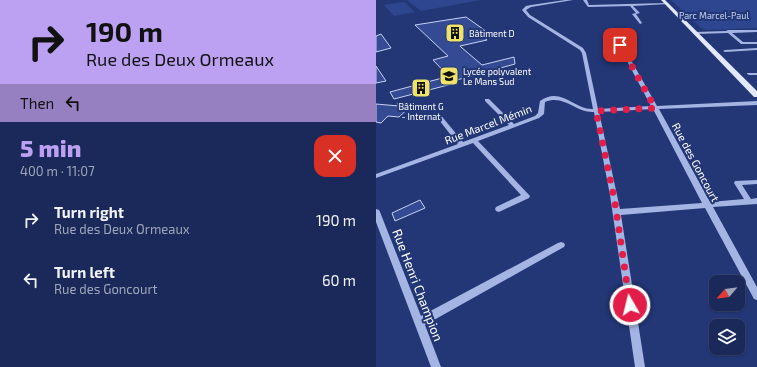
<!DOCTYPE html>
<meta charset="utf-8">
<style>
body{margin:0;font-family:"Exo 2",sans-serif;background:#23315f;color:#f1f3f6;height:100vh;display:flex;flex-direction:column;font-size:15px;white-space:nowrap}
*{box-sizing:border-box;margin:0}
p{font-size:13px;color:#9fa6ba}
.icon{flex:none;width:22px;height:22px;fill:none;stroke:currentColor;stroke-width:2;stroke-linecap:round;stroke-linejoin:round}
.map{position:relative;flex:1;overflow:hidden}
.details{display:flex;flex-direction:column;background:#1a2959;width:376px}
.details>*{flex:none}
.banner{background:#bca0f2;color:#111;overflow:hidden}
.needle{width:26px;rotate:242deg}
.tools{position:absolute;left:333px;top:275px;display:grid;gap:8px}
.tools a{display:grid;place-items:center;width:36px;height:36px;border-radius:8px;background:#1a2959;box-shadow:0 1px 3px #0004,0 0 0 1px #38456f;font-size:20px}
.pin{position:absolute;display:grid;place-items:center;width:34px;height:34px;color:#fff;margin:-17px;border-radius:8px;box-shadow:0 2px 6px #0006}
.me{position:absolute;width:44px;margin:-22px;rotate:352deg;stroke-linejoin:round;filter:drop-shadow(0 0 3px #0008)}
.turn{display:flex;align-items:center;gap:14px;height:84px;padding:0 20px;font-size:18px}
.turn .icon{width:52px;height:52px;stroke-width:2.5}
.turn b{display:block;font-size:28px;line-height:34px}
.then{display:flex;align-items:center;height:38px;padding:0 20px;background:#0003;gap:8px;font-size:15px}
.round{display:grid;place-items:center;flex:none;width:42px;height:42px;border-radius:12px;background:#23315f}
.headline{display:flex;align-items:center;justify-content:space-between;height:68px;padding:0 20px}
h1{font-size:24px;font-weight:800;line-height:30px;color:#bca0f2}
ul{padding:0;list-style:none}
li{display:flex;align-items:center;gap:12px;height:60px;padding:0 20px}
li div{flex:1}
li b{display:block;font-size:15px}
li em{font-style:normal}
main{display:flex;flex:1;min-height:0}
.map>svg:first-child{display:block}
.green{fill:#2e468f}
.building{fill:#344b94;stroke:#c7d2f3}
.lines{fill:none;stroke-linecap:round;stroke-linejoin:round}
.minor{fill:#a4b4e3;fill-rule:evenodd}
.major{fill:#e4e8fc;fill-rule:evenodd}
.route{stroke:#e11d48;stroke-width:7;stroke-dasharray:0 12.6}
.labels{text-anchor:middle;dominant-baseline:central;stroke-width:4;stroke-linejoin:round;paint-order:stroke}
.far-park-label{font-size:9px;fill:#c7d2f3;stroke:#233777}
.far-poi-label{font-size:9px;fill:#fff;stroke:#233777;text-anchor:start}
.street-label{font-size:11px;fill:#fff;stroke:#233777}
.near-street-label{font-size:13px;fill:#fff;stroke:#233777}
</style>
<main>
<section class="details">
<div class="banner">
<div class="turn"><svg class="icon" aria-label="right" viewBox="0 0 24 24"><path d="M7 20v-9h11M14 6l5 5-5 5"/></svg><div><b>190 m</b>Rue des Deux Ormeaux</div></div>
<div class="then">Then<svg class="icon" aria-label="left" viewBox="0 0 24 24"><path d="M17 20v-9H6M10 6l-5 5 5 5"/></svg></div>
</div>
<div class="headline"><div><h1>5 min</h1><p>400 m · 11:07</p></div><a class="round" style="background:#d93025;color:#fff"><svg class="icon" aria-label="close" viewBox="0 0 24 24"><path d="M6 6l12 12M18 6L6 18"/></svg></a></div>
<ul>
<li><svg class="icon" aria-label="right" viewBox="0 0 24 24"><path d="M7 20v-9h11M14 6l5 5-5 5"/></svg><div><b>Turn right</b><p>Rue des Deux Ormeaux</p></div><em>190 m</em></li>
<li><svg class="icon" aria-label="left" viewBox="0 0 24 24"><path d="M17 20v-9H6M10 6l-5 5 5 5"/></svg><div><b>Turn left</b><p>Rue des Goncourt</p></div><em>60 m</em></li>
</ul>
</section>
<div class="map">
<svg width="381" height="367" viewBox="0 0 381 367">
<rect width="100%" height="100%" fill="#233777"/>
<!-- green -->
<path class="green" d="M31,0H105L45,11Z
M295,0H381V28L332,30L325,28Z
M28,2L39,12L18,16L8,5Z"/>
<!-- building -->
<path class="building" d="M90,17L114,34L105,36L111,40L84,46L85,47L106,65L138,57L139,64L77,81L57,60L72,56L39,25Z
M5,34L15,48L0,52V36Z
M0,66L10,81L0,83Z
M70,77L76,84L18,99L14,92Z
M21,103L36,105L23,117L12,116L5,123L0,122V104L23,106Z
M44,200L49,208L19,221L16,213Z"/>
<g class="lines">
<!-- minor -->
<path class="minor" d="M189,0H197L155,7L150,10L154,15L207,48L210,53L222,109L275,106L244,48L243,46H234L233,45C237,43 244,43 247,46L281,106L381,101V105L283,109L334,202L368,199L358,183L359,181L381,180V184L366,185L375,199L381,198V204L337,207L381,287V300L378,299L329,208L245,215L269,367H259L234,195L218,112C199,113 189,94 169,102L168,114L163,118L102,141L154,196L153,198L123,212L120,211L119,209L120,207L145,195L97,143L0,178V174L82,144L59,115V113H63L87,142L133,125L109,101V99H113L138,124L159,116L162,113L164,101C185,86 198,110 217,109L206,53L204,50L152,17L146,10L150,6L155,5ZM277,109L326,203L244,209L223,112Z
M207,0H211L213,5L290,3L292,4L257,6L264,13L260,14L266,23L264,24L256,14L260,13L254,6L212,7Z
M352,30H381V32L356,33L367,42H381V44H365L352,33L319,34L317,33L319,32L350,31Z
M381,48V50L349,52L347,51L349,50Z
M371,73H381V75H373L371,74Z
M0,209L3,210L4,212L45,316L182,243L185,242L188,243L189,245L188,247L49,325L65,367H55L0,222Z"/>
<!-- major -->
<path class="major" d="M285,0H289L381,91V97H378Z"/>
</g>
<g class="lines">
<!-- route -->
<path class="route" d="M244,45L279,108L220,111L239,203L254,305"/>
</g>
<!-- icons -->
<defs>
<symbol id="building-square" viewBox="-11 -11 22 22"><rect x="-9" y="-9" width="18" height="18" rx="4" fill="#eee268" stroke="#233777"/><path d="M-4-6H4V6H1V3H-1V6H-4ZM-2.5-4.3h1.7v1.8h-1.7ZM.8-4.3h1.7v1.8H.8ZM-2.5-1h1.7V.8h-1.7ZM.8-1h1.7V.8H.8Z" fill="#111"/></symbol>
<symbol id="school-square" viewBox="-11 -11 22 22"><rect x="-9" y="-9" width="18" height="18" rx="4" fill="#eee268" stroke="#233777"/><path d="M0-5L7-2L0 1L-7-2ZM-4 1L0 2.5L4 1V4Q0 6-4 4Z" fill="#111"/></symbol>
</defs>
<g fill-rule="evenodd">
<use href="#building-square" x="68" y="22" width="22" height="22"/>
<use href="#school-square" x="62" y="65" width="22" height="22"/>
<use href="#building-square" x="34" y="77" width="22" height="22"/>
</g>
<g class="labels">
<!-- far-park labels -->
<g class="far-park-label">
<text x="338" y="15">Parc Marcel-Paul</text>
</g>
<!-- far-poi labels -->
<g class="far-poi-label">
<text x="93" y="33">Bâtiment D</text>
<text x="87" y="71">Lycée polyvalent<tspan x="87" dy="10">Le Mans Sud</tspan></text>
<text x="45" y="106" text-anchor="middle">Bâtiment G<tspan x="45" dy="10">- Internat</tspan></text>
</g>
<!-- street labels -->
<g class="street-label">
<text transform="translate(112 124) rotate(-21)">Rue Marcel Mémin</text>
<text transform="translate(320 162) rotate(62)">Rue des Goncourt</text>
</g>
<!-- near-street labels -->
<g class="near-street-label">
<text transform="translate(42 285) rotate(69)">Rue Henri Champion</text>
</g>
</g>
</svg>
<div class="tools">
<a><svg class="needle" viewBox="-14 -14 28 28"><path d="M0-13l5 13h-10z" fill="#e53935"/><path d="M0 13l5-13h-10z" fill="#9fa6ba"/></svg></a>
<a><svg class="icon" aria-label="layers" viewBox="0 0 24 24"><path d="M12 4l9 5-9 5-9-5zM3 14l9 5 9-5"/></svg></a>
</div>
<div class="pin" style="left:244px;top:45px;background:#d93025"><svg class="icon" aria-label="arrive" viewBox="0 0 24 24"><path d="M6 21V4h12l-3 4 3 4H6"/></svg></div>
<svg class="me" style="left:254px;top:305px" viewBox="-20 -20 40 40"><circle r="17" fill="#e11d48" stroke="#fff" stroke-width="3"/><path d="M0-11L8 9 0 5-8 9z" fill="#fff"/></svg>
</div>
</main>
